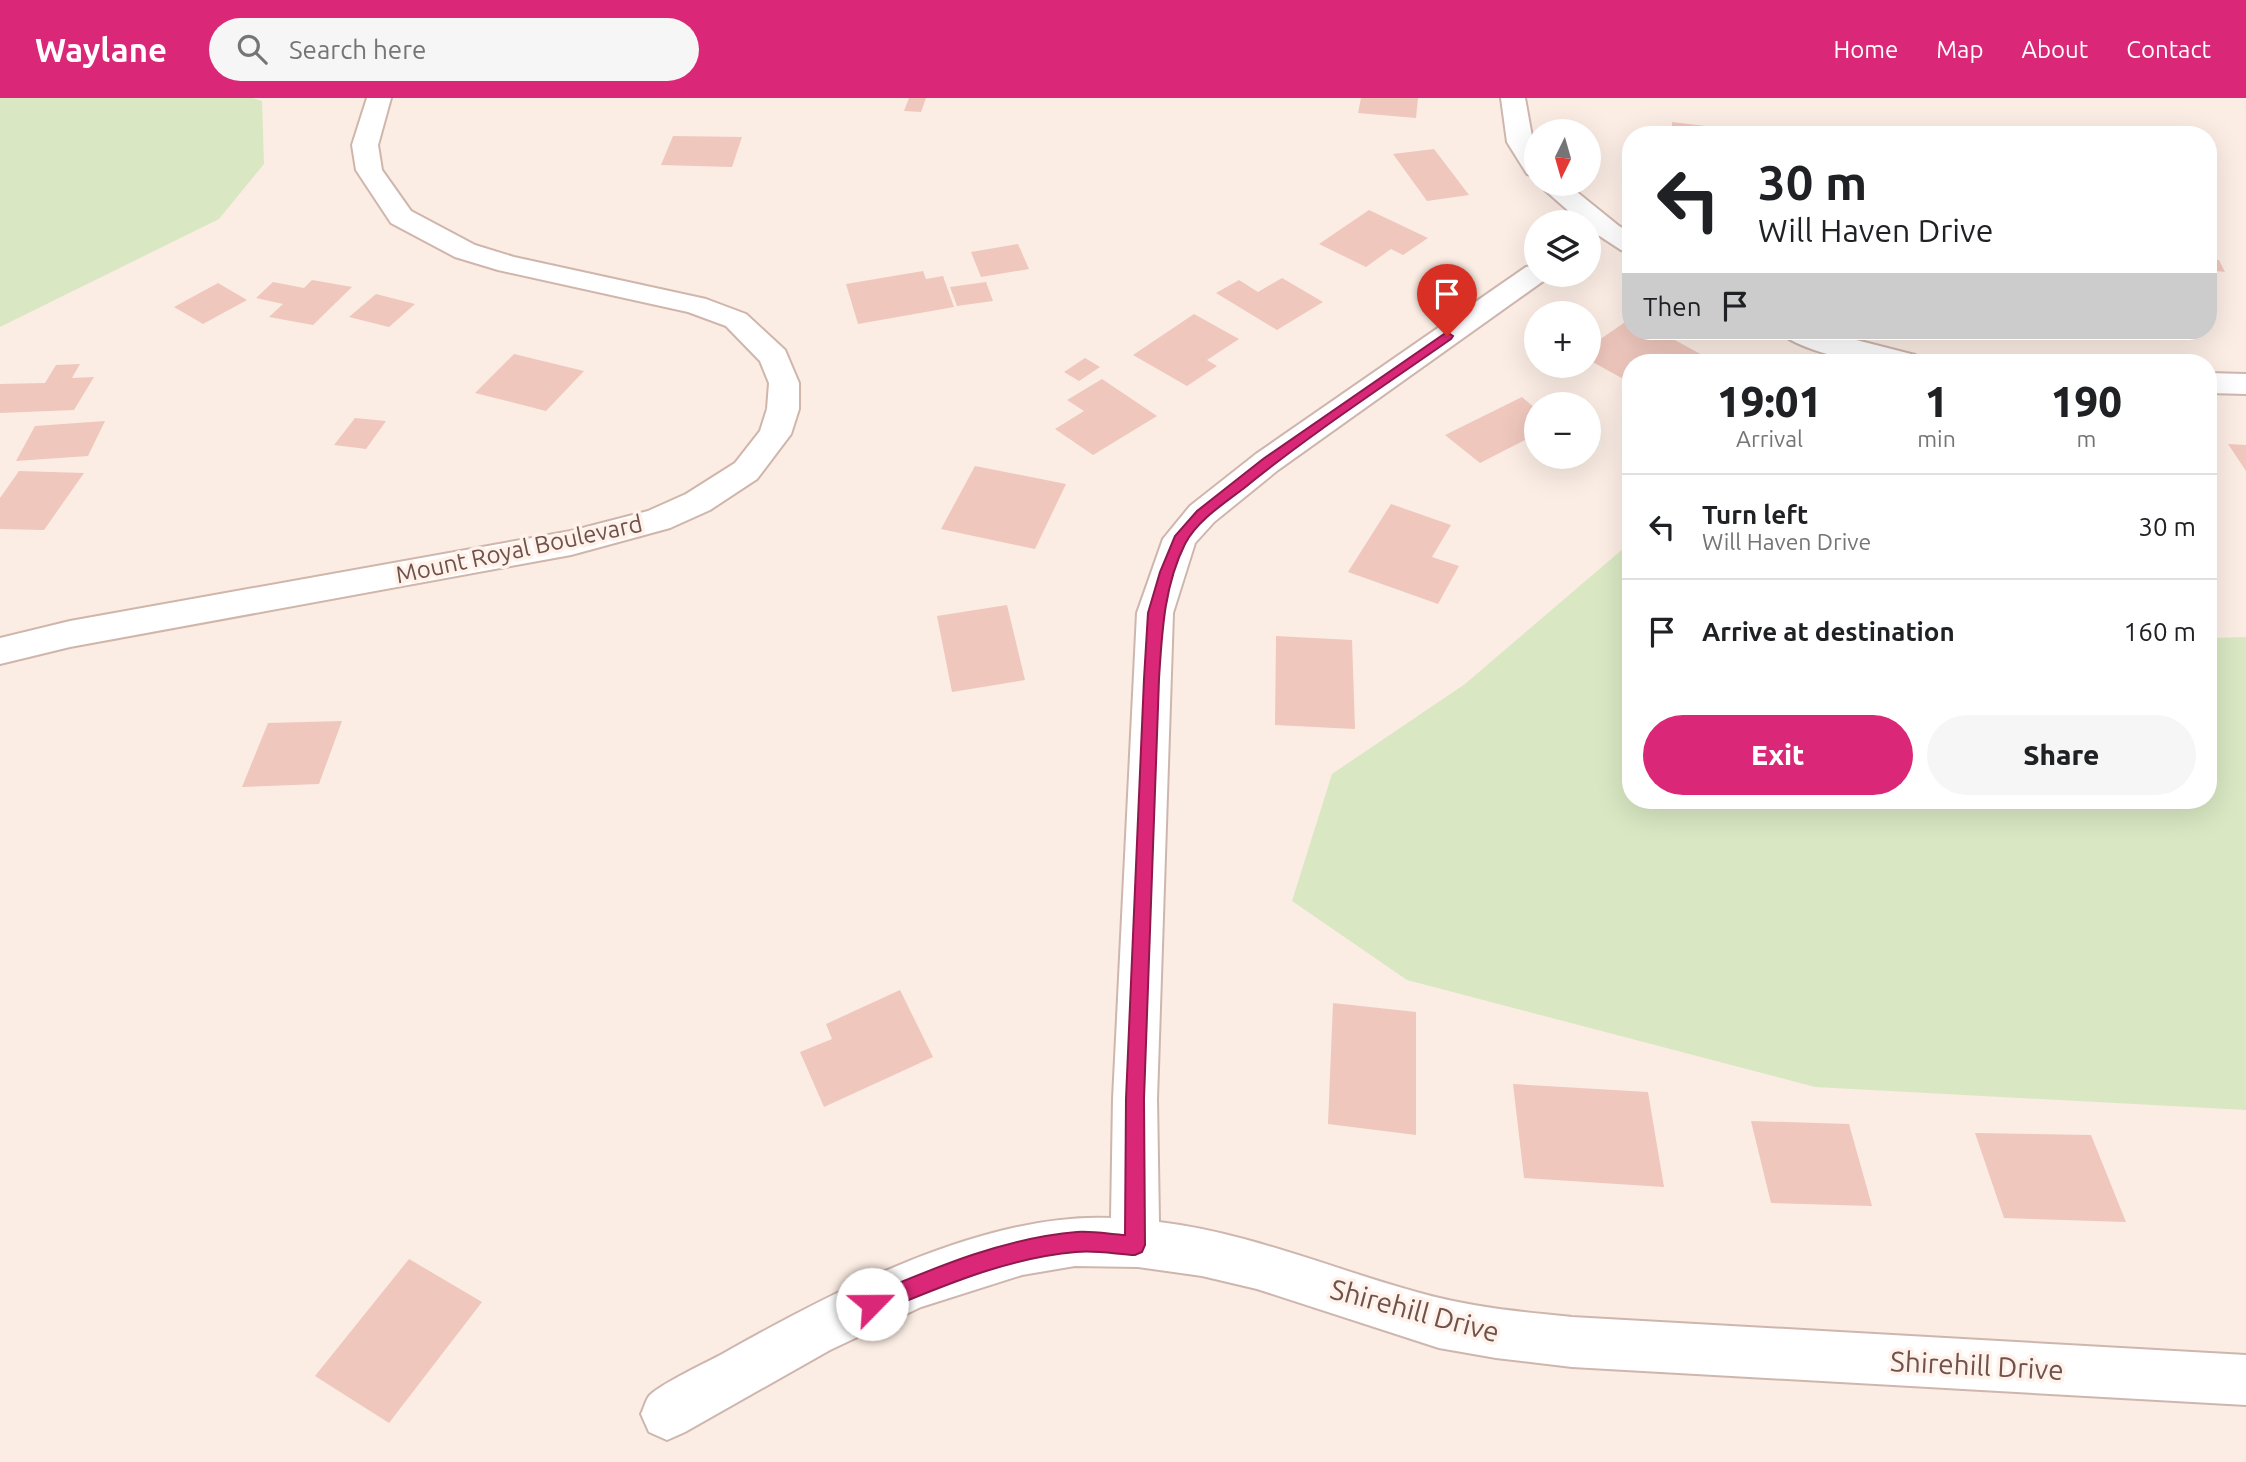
<!DOCTYPE html>
<meta charset="utf-8">
<style>
body{margin:0;font-family:Ubuntu,sans-serif;background:#f6f6f6;color:#202124;height:100vh;display:flex;flex-direction:column;font-size:26px;white-space:nowrap}
*{box-sizing:border-box;margin:0}
p{font-size:23px;color:#757577}
.icon{flex:none;width:38px;height:38px;fill:none;stroke:currentColor;stroke-width:2;stroke-linecap:round;stroke-linejoin:round}
.map{position:relative;flex:1;overflow:hidden}
.panel{position:absolute;left:1622px;top:256px;width:595px;height:455px;display:flex;flex-direction:column;background:#fff;border-radius:28px;box-shadow:0 7px 28px #0002}
.panel>*{flex:none}
.hud{position:absolute;left:1622px;top:28px;width:595px;height:214px;border-radius:28px;box-shadow:0 7px 28px #0002;background:#fff;color:#202124;overflow:hidden}
.needle{width:46px;rotate:185deg}
.controls{position:absolute;left:1524px;top:21px;display:grid;gap:14px}
.controls a{display:grid;place-items:center;width:77px;height:77px;border-radius:50%;background:#fff;box-shadow:0 7px 28px #0002;font-size:35px}
.pin{position:absolute;display:grid;place-items:center;width:60px;height:60px;color:#fff;margin:-72px -30px;border-radius:50% 50% 50% 0;rotate:-45deg;box-shadow:0 0 7px #0007}
.pin .icon{rotate:45deg}
.me{position:absolute;width:77px;margin:-38px;rotate:67deg;stroke-linejoin:round;filter:drop-shadow(0 0 5px #0008)}
.turn{display:flex;align-items:center;gap:24px;height:147px;padding:0 21px;font-size:32px}
.turn .icon{width:91px;height:91px;stroke-width:2.5}
.turn b{display:block;font-size:49px;line-height:60px}
.then{display:flex;align-items:center;height:66px;padding:0 21px;background:#0003;gap:14px;font-size:26px}
.eta{display:flex;justify-content:space-evenly;align-items:center;height:119px;text-align:center}
.eta b{font-size:42px;font-weight:800;line-height:49px}
.action{display:flex;gap:14px;margin-top:auto;padding:14px 21px}
.action a{flex:1;height:80px;border-radius:42px;background:#db2777;color:#fff;font-size:28px;font-weight:800;line-height:80px;text-align:center}
.action a+a{background:#f6f6f6;color:#202124}
ul{padding:0;list-style:none}
li{display:flex;align-items:center;gap:21px;height:105px;padding:0 21px;border-top:2px solid #e0e0e0}
li div{flex:1}
li b{display:block;font-size:26px}
li em{font-style:normal}
header{display:flex;align-items:center;gap:42px;box-sizing:border-box;height:98px;padding:0 35px;background:#db2777;color:#fff}
header strong{font-size:33px}
nav{display:flex;gap:38px;margin-inline-start:auto;font-size:24px}
.search{width:490px;height:63px;background:#f6f6f6;display:flex;align-items:center;gap:18px;box-sizing:border-box;padding:0 24px;border-radius:38px;color:#757577;font-size:26px}
.map>svg:first-child{display:block}
.green{fill:#d9e7c3}
.building{fill:#efc7bd}
.lines{fill:none;stroke-linecap:round;stroke-linejoin:round}
.minor-casing{stroke:#ceb6ae;stroke-width:4}
.secondary-casing{stroke:#d0b5ab;stroke-width:4}
.minor{fill:#fff;fill-rule:evenodd}
.secondary{fill:#fff;fill-rule:evenodd}
.route{fill:#db2777;stroke:#8e194d;stroke-width:2}
.labels{text-anchor:middle;dominant-baseline:central;stroke-width:7;stroke-linejoin:round;paint-order:stroke}
.street-label{font-size:24px;fill:#71514b;stroke:#fef2ea}
.near-street-label{font-size:28px;fill:#71514b;stroke:#fef2ea}
</style>
<header>
<strong>Waylane</strong>
<div class="search"><svg class="icon" aria-label="search" viewBox="0 0 24 24"><circle cx="10" cy="10" r="6"/><path d="M15 15l6 6"/></svg>Search here</div>
<nav><a>Home</a><a>Map</a><a>About</a><a>Contact</a></nav>
</header>
<div class="map">
<svg width="2246" height="1364" viewBox="0 0 2246 1364">
<rect width="100%" height="100%" fill="#fbede4"/>
<!-- green -->
<path class="green" d="M0,0H253L262,3L264,66L219,121L0,229Z
M1631,444V702H2208L2209,540L2246,539V1012L1815,989L1407,882L1292,803L1332,676L1465,586Z"/>
<!-- building -->
<path class="building" d="M909,0H926L921,14L904,13Z
M1361,0H1418L1416,20L1358,15Z
M1672,24L1738,32L1739,37H1672Z
M673,38L742,39L732,69L661,67Z
M1434,51L1469,97L1427,103L1393,56Z
M1369,112L1428,140L1403,157L1391,151L1366,169L1319,146Z
M1018,146L1029,171L981,179L971,154Z
M2208,162H2219L2225,174L2208,172Z
M923,173L926,181L943,178L954,209L858,226L846,186Z
M1282,180L1323,204L1277,232L1216,195L1239,182L1258,194Z
M312,182L352,189L313,227L269,219L283,206L256,200L273,184L304,190Z
M986,184L993,203L957,208L950,189Z
M218,185L247,202L203,226L174,209Z
M376,196L415,206L389,229L349,219Z
M1194,216L1239,241L1207,262L1217,268L1187,288L1133,257Z
M1631,220V233H1658L1708,260L1701,264H1631V280L1627,283L1589,262V249Z
M514,256L584,273L546,313L475,295Z
M1085,260L1100,269L1079,283L1064,274Z
M80,266L72,280L94,279L74,312L0,315V286L45,285L56,267Z
M1102,281L1157,318L1093,357L1055,331L1084,313L1067,302Z
M1522,299L1536,311V341L1533,338L1480,365L1445,337Z
M355,320L386,323L366,351L334,347Z
M105,323L88,358L16,363L35,328Z
M2228,346L2246,347V373Z
M975,368L1066,386L1035,451L941,431Z
M19,373L84,375L44,432L0,431V400Z
M1391,406L1451,427L1432,459L1459,468L1438,506L1348,474Z
M1007,507L1025,582L952,594L937,518Z
M1276,538L1352,542L1355,631L1275,627Z
M342,623L319,686L242,689L268,625Z
M900,892L933,959L824,1009L800,954L832,941L826,926Z
M1333,905L1416,914V1037L1328,1026Z
M1513,986L1648,994L1664,1089L1524,1080Z
M1751,1023L1849,1026L1872,1108L1771,1105Z
M1975,1035L2091,1037L2126,1124L2004,1120Z
M409,1161L482,1204L389,1325L315,1278Z"/>
<g class="lines">
<defs>
<path id="minor" d="M1501,0H1525L1533,44L1536,50V78L1527,76L1507,44Z
M1538,86H1567L1619,128L1631,135V154L1621,152L1589,131V124H1581Z
M1536,167V177H1549L1546,181L1278,372L1214,424L1195,445L1173,515L1157,1001L1159,1124C1250,1135 1332,1171 1420,1195C1469,1209 1521,1214 1572,1219L2246,1257V1307L1572,1269L1496,1260L1439,1250L1257,1191L1202,1178L1138,1169L1075,1168L1022,1177L921,1209L830,1252L685,1334L667,1342L649,1334L641,1316C644,1310 646,1301 650,1297C664,1284 706,1265 724,1255C832,1194 985,1114 1111,1120L1113,1001L1137,515L1163,441L1190,408L1256,356L1526,169Z
M1780,233H1821L1915,257L1919,264C1903,265 1885,266 1869,264C1849,263 1791,249 1780,233Z
M2208,275L2246,276V296L2208,295Z"/>
<path id="secondary" d="M367,0H391L378,47L382,72L411,113L475,147L514,159L706,201L746,216L785,252L799,285V311L791,336L757,381L710,412L670,430L571,457L70,549L0,566V540L70,523L571,433L648,413L686,396L735,365L760,333L767,311L769,285L760,263L726,228L688,214L498,172L455,159L391,125L356,72L352,47Z"/>
</defs>
<!-- minor casing -->
<use href="#minor" class="minor-casing"/>
<!-- secondary casing -->
<use href="#secondary" class="secondary-casing"/>
<!-- minor -->
<use href="#minor" class="minor"/>
<!-- secondary -->
<use href="#secondary" class="secondary"/>
</g>
<!-- route -->
<path class="route" d="M1447,234L1453,238L1451,241C1381,290 1309,337 1243,391C1223,406 1197,423 1185,446C1164,488 1162,534 1159,581L1144,1001L1145,1147L1142,1154L1135,1157C1116,1156 1095,1152 1076,1154C1005,1160 938,1190 872,1217L865,1214L862,1206L865,1199C932,1171 1003,1140 1077,1134C1092,1133 1110,1136 1125,1137L1126,1001L1144,581L1148,515L1160,474L1175,438L1197,413L1263,361Z"/>
<g class="labels">
<!-- street labels -->
<g class="street-label">
<text transform="translate(519 451) rotate(-12)">Mount Royal Boulevard</text>
</g>
<!-- near-street labels -->
<g class="near-street-label">
<text transform="translate(1415 1212) rotate(15)">Shirehill Drive</text>
<text transform="translate(1977 1267) rotate(3)">Shirehill Drive</text>
</g>
</g>
</svg>
<div class="controls">
<a><svg class="needle" viewBox="-14 -14 28 28"><path d="M0-13l5 13h-10z" fill="#e53935"/><path d="M0 13l5-13h-10z" fill="#757577"/></svg></a>
<a><svg class="icon" aria-label="layers" viewBox="0 0 24 24"><path d="M12 4l9 5-9 5-9-5zM3 14l9 5 9-5"/></svg></a>
<a>+</a>
<a>−</a>
</div>
<div class="pin" style="left:1447px;top:238px;background:#d93025"><svg class="icon" aria-label="arrive" viewBox="0 0 24 24"><path d="M6 21V4h12l-3 4 3 4H6"/></svg></div>
<svg class="me" style="left:872px;top:1206px" viewBox="-20 -20 40 40"><circle r="19" fill="#fff"/><path d="M0-13L10 11 0 6-10 11z" fill="#db2777"/></svg>
<div class="hud">
<div class="turn"><svg class="icon" aria-label="left" viewBox="0 0 24 24"><path d="M17 20v-9H6M10 6l-5 5 5 5"/></svg><div><b>30 m</b>Will Haven Drive</div></div>
<div class="then">Then<svg class="icon" aria-label="arrive" viewBox="0 0 24 24"><path d="M6 21V4h12l-3 4 3 4H6"/></svg></div>
</div>
<section class="panel">
<div class="eta">
<div><b>19:01</b><p>Arrival</p></div>
<div><b>1</b><p>min</p></div>
<div><b>190</b><p>m</p></div>
</div>
<ul>
<li><svg class="icon" aria-label="left" viewBox="0 0 24 24"><path d="M17 20v-9H6M10 6l-5 5 5 5"/></svg><div><b>Turn left</b><p>Will Haven Drive</p></div><em>30 m</em></li>
<li><svg class="icon" aria-label="arrive" viewBox="0 0 24 24"><path d="M6 21V4h12l-3 4 3 4H6"/></svg><div><b>Arrive at destination</b></div><em>160 m</em></li>
</ul>
<div class="action"><a>Exit</a><a>Share</a></div>
</section>
</div>
